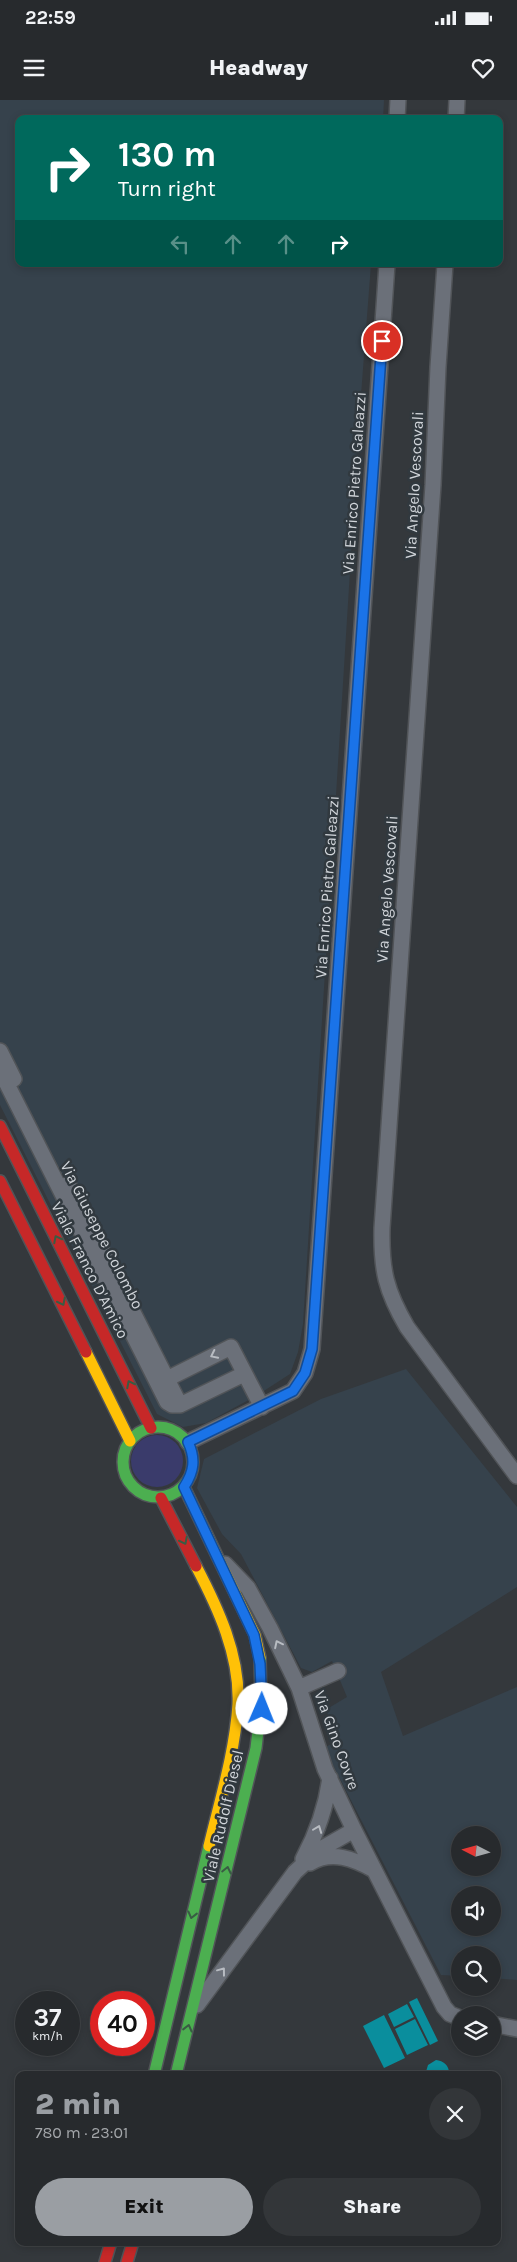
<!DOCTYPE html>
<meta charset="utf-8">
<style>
body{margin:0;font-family:Karla,sans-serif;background:#333639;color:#f1f3f6;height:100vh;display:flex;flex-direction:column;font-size:19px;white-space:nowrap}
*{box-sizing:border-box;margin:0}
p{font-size:16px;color:#a4a7aa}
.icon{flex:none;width:28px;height:28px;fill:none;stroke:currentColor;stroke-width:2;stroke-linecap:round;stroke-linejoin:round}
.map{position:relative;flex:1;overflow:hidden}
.panel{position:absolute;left:15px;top:1971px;width:486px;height:175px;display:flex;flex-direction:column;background:#272a2d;border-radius:10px;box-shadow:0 2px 8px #0003,0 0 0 1px #434649}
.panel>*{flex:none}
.guide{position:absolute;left:15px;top:15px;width:488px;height:152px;border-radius:10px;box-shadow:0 2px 8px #0003,0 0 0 1px #434649;background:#00695c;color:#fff;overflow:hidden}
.needle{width:32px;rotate:276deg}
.fabs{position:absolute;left:451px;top:1726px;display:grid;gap:10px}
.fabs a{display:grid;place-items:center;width:50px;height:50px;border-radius:50%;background:#272a2d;box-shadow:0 2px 8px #0003,0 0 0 1px #434649;font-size:25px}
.speed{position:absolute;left:15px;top:1891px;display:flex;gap:10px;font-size:25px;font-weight:700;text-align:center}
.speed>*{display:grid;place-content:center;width:65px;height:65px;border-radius:50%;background:#272a2d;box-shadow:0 2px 8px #0003,0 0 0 1px #434649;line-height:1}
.speed small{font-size:12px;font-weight:400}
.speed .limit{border:8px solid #d22;background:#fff;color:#111}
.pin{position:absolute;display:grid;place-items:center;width:42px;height:42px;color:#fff;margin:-21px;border:2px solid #fff;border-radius:50%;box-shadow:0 1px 5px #0007}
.me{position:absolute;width:55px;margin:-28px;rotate:1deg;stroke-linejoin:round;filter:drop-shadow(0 0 4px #0008)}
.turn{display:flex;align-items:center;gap:18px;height:105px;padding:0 20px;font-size:22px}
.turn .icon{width:65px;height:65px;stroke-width:2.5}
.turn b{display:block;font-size:35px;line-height:42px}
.lanes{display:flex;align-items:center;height:48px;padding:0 20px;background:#0003;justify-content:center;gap:25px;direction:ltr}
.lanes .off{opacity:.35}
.round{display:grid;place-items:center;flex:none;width:52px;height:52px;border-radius:26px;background:#333639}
.headline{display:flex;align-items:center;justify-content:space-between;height:85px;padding:0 20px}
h1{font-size:30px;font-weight:800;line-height:38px;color:#9a9ea3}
.button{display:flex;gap:10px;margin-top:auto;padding:10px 20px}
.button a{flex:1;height:58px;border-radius:30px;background:#9a9ea3;color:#111;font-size:20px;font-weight:800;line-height:58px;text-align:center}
.button a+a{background:#333639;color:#f1f3f6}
.status{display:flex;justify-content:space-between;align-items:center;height:35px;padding:0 25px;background:#272a2d;direction:ltr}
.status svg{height:14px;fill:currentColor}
header{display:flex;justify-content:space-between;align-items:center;height:65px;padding:0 20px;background:#272a2d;font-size:22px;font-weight:800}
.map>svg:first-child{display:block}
.built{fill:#36424c;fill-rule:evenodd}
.green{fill:#3a3b6b}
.water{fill:#0a8e9d}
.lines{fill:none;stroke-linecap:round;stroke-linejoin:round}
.street-casing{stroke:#515458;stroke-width:18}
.fast-casing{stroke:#515458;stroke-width:14}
.slow-casing{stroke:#515458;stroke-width:14}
.jam-casing{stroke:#515458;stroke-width:14}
.street{stroke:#6b7079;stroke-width:15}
.fast{stroke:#4caf50;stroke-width:11}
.slow{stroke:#ffc107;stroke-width:11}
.jam{stroke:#c62828;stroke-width:11}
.oneway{stroke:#395c44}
.oneway2{stroke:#b8bcc2}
.route-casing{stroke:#114b97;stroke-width:12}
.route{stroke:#1a73e8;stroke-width:9}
.labels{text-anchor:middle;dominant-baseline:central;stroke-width:5;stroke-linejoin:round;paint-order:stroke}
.street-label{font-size:16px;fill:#d1d5da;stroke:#31393f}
</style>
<div class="status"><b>22:59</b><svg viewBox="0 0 49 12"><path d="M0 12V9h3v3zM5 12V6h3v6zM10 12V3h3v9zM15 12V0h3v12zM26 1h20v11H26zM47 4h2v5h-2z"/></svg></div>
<header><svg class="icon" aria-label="menu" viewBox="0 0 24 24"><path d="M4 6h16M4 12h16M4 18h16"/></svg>Headway<svg class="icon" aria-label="heart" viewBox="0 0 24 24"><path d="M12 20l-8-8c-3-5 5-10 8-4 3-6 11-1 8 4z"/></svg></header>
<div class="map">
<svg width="517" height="2162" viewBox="0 0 517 2162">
<rect width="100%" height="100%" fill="#34383c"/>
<!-- built -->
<path class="built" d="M0,0H384L383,19H19V164H371L361,295L303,1224L298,1252L290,1274L256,1296L206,1323L183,1327L157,1314L0,1005Z
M406,1269L517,1407V1487L381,1572L403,1636L517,1587V1880L493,1878L492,1855H460V1876L441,1875L324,1648L331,1644L327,1609L347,1597L332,1561L312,1572L301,1568L241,1454L222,1434L197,1388L204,1359L321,1299ZM460,1735H492V1768H460ZM460,1795H492V1828H460Z"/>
<!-- green -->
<path class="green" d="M131 1361a26 26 0 1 1 52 0a26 26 0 1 1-52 0Z"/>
<!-- water -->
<path class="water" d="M417,1898L438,1941L430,1945L409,1902Z
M407,1904L414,1917L394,1927L388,1914Z
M384,1915L405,1958L384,1968L363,1926Z
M415,1919L428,1945L407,1955L395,1929Z
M436,1960C444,1961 450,1966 449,1975H425L428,1965Z"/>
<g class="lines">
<defs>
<path id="street" d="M397,19L398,0
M456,19L457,0
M445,164L438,267L433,385L382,1128C381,1170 386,1191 407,1227L517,1376
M0,951L14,979
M0,970L167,1302L172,1305H180L244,1274
M68,1084L180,1305
M167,1279L231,1247L262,1307
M188,1342L293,1291L305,1273L312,1249L387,164
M225,1464L248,1488L270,1528L299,1588L325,1669L354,1730L444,1907L450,1914L460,1918
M299,1588L338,1571
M303,1759C317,1733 326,1708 330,1678
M310,1763C332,1750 354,1759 374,1770
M197,1905L295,1772L319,1750L354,1730
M492,1924L517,1929"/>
<path id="fast" d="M123 1362a35 35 0 1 1 70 0a35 35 0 1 1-70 0Z
M154,1975L209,1746
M176,1975L256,1648L261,1605L260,1558"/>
<path id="slow" d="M86,1252L130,1341
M184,1387L255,1535L260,1558
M196,1466C218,1508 240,1555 238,1604C235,1652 220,1700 209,1746"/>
<path id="jam" d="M0,1026L151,1328
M0,1081L86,1252
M161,1398L196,1466
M105,2162L111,2142
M127,2162L133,2142"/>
</defs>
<!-- street casing -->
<use href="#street" class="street-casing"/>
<!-- fast casing -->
<use href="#fast" class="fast-casing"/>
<!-- slow casing -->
<use href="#slow" class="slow-casing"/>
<!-- jam casing -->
<use href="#jam" class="jam-casing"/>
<!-- street -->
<use href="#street" class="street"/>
<!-- fast -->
<use href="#fast" class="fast"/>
<!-- slow -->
<use href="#slow" class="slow"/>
<!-- jam -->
<use href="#jam" class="jam"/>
</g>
<!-- one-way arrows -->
<defs><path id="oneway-chevron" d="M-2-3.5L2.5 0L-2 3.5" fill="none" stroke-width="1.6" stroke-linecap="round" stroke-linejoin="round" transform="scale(1.25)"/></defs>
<g class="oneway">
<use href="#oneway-chevron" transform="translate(57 1139) rotate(-117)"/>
<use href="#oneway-chevron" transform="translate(62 1202) rotate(63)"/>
<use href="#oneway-chevron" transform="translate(130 1284) rotate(-117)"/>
<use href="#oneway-chevron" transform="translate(184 1441) rotate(63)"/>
<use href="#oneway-chevron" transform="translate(227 1770) rotate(-77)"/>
<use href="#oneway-chevron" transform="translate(192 1815) rotate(104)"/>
<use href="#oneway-chevron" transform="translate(188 1928) rotate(-76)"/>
</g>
<g class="oneway2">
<use href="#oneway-chevron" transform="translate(214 1255) rotate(154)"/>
<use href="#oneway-chevron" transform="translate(278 1544) rotate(-116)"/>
<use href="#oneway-chevron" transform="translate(318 1729) rotate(-69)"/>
<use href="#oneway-chevron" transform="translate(222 1871) rotate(-53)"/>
</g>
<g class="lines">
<defs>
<path id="route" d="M262,1609L260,1564L254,1535L184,1387C194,1372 196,1359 188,1342L293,1291L305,1273L312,1249L382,241"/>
</defs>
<!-- route casing -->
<use href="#route" class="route-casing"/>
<!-- route -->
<use href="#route" class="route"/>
</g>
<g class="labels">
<!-- street labels -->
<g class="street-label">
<text transform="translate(354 383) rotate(-86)">Via Enrico Pietro Galeazzi</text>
<text transform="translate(414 385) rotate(-87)">Via Angelo Vescovali</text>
<text transform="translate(327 787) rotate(-86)">Via Enrico Pietro Galeazzi</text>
<text transform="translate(387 789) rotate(-86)">Via Angelo Vescovali</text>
<text transform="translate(102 1135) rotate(63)">Via Giuseppe Colombo</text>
<text transform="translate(90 1170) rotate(63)">Viale Franco D'Amico</text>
<text transform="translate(337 1640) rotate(70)">Via Gino Covre</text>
<text transform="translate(223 1716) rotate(-77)">Viale Rudolf Diesel</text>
</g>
</g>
</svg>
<div class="fabs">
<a><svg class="needle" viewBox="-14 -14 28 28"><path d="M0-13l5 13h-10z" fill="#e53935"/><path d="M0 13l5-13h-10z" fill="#a4a7aa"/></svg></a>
<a><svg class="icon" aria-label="sound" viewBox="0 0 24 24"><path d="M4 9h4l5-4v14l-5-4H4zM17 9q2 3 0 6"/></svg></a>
<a><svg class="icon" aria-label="search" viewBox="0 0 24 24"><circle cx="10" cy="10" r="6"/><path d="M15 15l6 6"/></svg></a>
<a><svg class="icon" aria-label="layers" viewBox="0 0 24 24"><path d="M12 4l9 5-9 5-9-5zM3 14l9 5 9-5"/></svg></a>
</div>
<div class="speed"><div>37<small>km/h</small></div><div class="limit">40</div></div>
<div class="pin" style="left:382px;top:241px;background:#d93025"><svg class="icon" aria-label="arrive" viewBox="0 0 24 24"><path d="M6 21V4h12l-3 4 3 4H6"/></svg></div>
<svg class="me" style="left:262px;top:1609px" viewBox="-20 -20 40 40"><circle r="19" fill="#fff"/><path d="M0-13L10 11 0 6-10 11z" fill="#1a73e8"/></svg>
<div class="guide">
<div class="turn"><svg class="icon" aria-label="right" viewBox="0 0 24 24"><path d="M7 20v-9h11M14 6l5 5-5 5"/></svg><div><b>130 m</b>Turn right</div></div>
<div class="lanes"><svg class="icon off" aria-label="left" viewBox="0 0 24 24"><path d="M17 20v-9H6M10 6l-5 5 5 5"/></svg><svg class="icon off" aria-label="ahead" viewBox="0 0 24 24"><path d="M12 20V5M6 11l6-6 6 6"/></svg><svg class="icon off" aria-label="ahead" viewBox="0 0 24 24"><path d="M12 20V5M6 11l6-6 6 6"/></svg><svg class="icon" aria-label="right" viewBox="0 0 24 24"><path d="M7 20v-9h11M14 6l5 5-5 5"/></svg></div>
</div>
<section class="panel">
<div class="headline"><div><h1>2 min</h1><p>780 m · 23:01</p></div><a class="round"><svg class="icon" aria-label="close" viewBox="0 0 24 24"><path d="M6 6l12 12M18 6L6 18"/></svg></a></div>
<div class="button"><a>Exit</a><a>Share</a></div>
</section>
</div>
